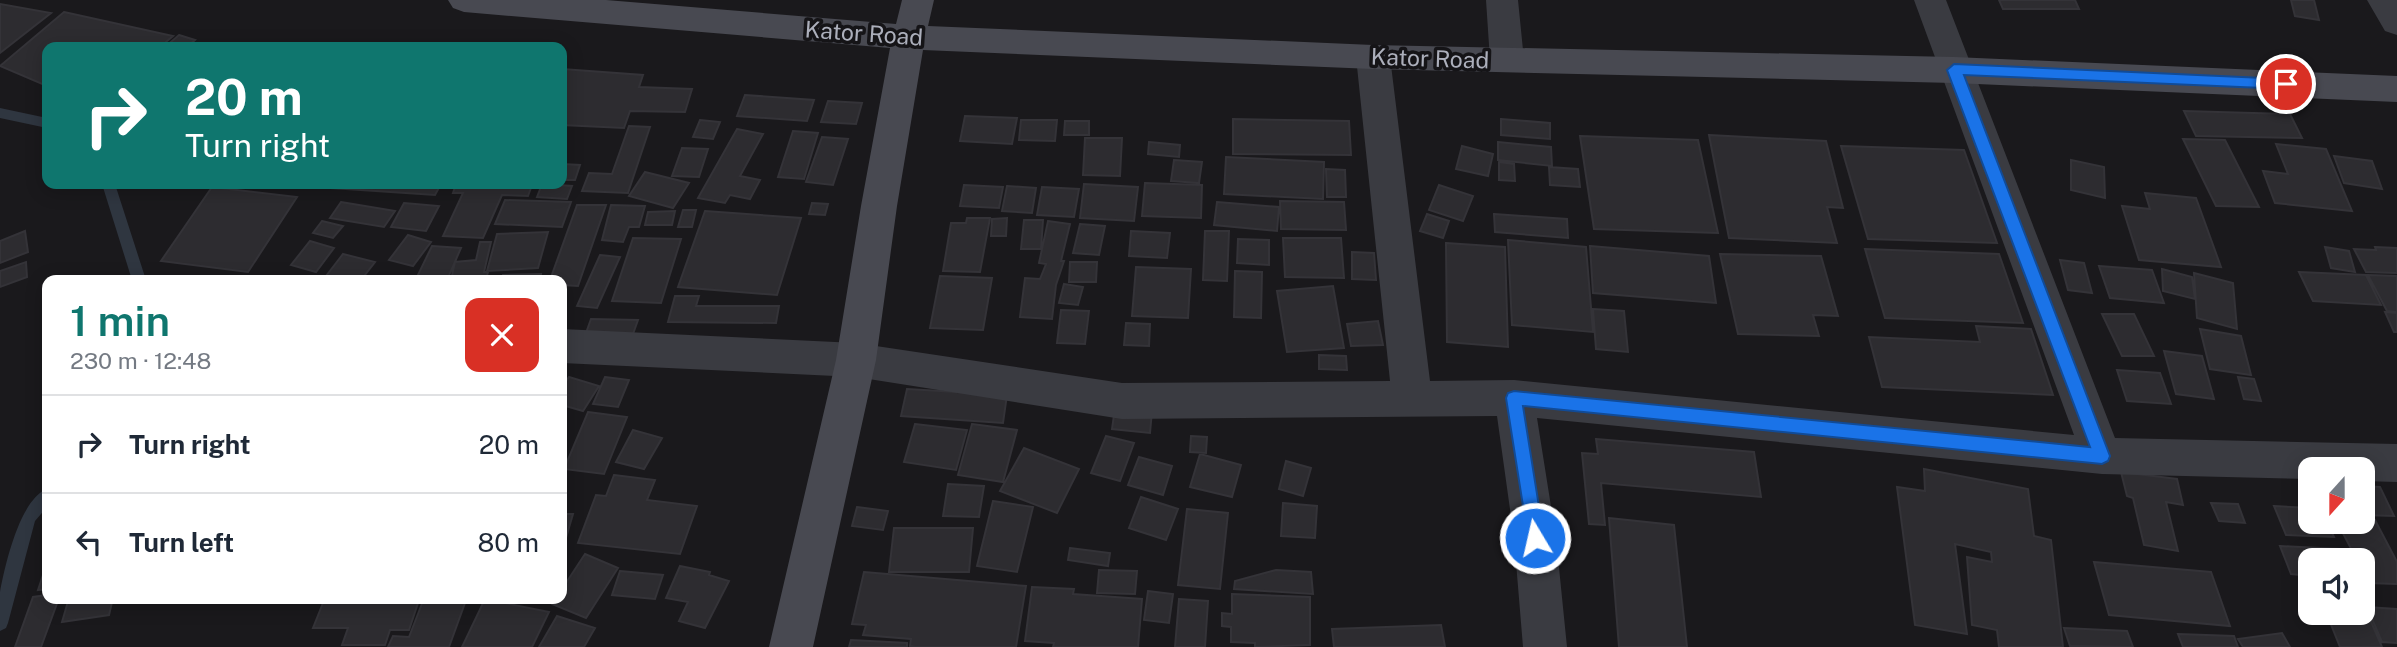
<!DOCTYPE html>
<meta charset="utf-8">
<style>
body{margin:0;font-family:"Public Sans",sans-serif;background:#f2f2f3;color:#1f2937;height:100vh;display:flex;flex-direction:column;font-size:26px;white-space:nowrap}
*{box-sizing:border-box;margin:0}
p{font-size:23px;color:#747a83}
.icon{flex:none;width:38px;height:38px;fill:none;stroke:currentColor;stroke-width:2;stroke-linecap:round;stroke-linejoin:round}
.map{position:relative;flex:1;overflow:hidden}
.details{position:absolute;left:42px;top:275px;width:525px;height:329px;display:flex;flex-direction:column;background:#fff;border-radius:14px;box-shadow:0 4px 18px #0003}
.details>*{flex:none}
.banner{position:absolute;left:42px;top:42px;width:525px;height:147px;border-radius:14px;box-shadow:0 4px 18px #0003;background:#0f766e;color:#fff;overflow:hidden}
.needle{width:46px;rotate:201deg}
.tools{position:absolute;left:2298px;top:457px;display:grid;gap:14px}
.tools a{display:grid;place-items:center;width:77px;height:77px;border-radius:14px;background:#fff;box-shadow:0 4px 18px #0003;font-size:35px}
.pin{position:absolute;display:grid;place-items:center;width:60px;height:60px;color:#fff;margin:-30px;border:4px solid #fff;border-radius:50%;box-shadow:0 2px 7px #0007}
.me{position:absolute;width:77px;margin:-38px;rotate:351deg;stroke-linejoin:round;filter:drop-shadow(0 0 5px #0008)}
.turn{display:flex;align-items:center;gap:24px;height:147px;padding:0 28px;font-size:32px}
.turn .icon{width:91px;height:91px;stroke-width:2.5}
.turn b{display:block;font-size:49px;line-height:60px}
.round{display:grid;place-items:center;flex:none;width:74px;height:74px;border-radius:14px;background:#f2f2f3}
.headline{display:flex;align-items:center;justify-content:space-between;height:119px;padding:0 28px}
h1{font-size:42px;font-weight:600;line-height:52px;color:#0f766e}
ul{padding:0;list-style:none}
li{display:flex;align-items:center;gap:21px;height:98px;padding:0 28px;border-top:2px solid #e0e1e3}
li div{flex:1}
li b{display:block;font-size:26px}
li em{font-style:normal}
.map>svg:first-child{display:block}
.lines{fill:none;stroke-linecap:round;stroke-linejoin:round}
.stream{fill:#2f3640;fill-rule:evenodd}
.building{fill:#2d2c30;stroke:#343338;stroke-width:2}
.street{fill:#3a3b41;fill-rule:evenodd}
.secondary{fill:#484951;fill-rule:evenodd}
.route{fill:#1a73e8;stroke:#114b97;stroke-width:2}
.labels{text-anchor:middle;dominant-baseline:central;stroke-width:7;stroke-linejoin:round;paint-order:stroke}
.street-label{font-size:23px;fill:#acafbb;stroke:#151417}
</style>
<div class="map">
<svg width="2397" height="647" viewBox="0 0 2397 647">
<rect width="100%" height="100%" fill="#1a191c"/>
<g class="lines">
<!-- stream -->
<path class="stream" d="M0,108L47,118V128L0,118Z
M102,184H115L146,280H132Z
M47,489V507L35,521L8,623L6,628L0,631C0,618 0,604 0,592C5,565 20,499 47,489Z"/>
</g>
<!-- building -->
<path class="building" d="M1999,0H2075L2079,9H2003Z
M2291,0H2314L2319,20L2295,16Z
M0,4L51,13L0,53Z
M64,12L173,36L160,47H47V86L0,66Z
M179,35L195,40L187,47H165Z
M562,69L643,75L639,87L692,89L685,112L630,111L624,128L562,125Z
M745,95L814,100L807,121L737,116Z
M828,101L862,103L856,124L821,122Z
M2184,111L2290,114L2302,138L2196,136Z
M965,116L1017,118L1012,144L960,141Z
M1233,119L1349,121L1351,155L1233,154Z
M1501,119L1550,123V139L1501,135Z
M700,120L720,122L713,139L693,137Z
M1021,120H1057L1055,141L1019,140Z
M1065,121H1089V135H1064Z
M629,126L650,127L628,193L582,191L589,173L612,174Z
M737,129L763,134L740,176L760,180L750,199L730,195L725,203L698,198Z
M793,131L818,133L804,179L778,177Z
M1709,135L1826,141L1843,208L1827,207L1837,243L1729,238Z
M1580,136L1698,140L1718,233L1594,229Z
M822,137L848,139L833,185L806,182Z
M1085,138H1122L1120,176L1083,175Z
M2183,139L2225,140L2259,207L2216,206Z
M1149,142L1180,145L1179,157L1148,154Z
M1498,142L1551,147L1552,166L1498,160Z
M2276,144L2326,149L2352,211L2275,203L2263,171L2288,174Z
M1462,146L1493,154L1488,176L1456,169Z
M1841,146L1964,150L1997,243L1868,239Z
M682,148L708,149L699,177L672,176Z
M2334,156L2372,161L2382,189L2344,183Z
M1226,157L1324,162L1323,199L1224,194Z
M1174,160L1202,162L1199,183L1171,181Z
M2071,160L2104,167L2105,198L2071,190Z
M1499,162L1514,164L1515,181L1499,180Z
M562,164L580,165L575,180H562Z
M1549,167L1578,169L1580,187L1550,185Z
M1326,169L1345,170L1346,197H1327Z
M645,172L689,183L673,208L629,196Z
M1145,183L1202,185L1201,218L1142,216Z
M334,184H441L435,195L332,188Z
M456,184H519L532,185L528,196L502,195L483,238L443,236L463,193H453Z
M542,184L572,186L567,199L537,197Z
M1084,184L1138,187L1134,221L1080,218Z
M964,185L1003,187L999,208L960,206Z
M1439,185L1473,196L1463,221L1429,210Z
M1007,186L1036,188L1032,213L1002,211Z
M212,187L297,197L248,272L161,261Z
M1042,187L1079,189L1074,217L1037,215Z
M2145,193L2196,198L2221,267L2139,260L2122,206L2150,209Z
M505,200L571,202L562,227L495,224Z
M1280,201L1344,202L1346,230L1281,229Z
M341,202L395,211L384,227L330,218Z
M1217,202L1279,207L1277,231L1214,225Z
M404,203L439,206L426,231L391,227Z
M812,203L828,204L825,215L809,214Z
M577,205H606L578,286L562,285V280H550Z
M611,205L645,206L639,227H629L623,242L602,240Z
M683,210H696L692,227H678Z
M675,211L672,225H645L648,212Z
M705,211L801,218L777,295L678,287Z
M1427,214L1449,221L1443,238L1420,231Z
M1494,214L1567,219L1568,238L1495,232Z
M967,218H990L980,272L943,271L951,223H966Z
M1007,218L1006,236H991L992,219Z
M1024,220H1043L1041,249H1021Z
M322,221L343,226L333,238L313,233Z
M1048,221L1070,224L1061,261H1064L1056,285L1052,319L1020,317L1025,278L1040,279L1046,264L1039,263Z
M1080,224L1105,226L1099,255L1073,253Z
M25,231L28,252L0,263V241Z
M1131,231L1170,233L1167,258L1129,256Z
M1205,231H1229L1227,281L1203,280Z
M548,232L538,268L487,271L497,234Z
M408,235L431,242L413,266L389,260Z
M633,238L681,239L661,303L612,301Z
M1283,238H1341L1344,278L1285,277Z
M1238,239L1269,240V265L1237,263Z
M1508,240L1586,247L1593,332L1512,325Z
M310,241L334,248L316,272L291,265Z
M480,242H491L484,272H488L486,280H451L455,262L476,260Z
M1446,243L1505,247L1508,347L1447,342Z
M432,246L461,248L447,280L416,279Z
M1590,246L1709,256L1716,303L1593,293Z
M2325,247L2349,251L2355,272L2331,268Z
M2375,247L2397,248V273L2366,272L2354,249L2376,250Z
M1865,249L1999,254L2023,323L1885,318Z
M1352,252L1374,253L1376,280L1352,279Z
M343,254L375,262L361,280H323Z
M1720,254L1821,256L1838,316L1813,315L1819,336L1738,334Z
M600,255L620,257L597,308L577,306Z
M2060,260L2084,263L2092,293L2068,290Z
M26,262L27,277L0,287V271Z
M1070,262H1097L1096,282H1069Z
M2099,266L2152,270L2164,303L2110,298Z
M1136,267L1191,269L1188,318L1132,316Z
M2162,269L2192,277L2195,299L2163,291Z
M1235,271L1262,272L1261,318L1234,317Z
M2299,272L2366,275L2381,305L2313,301Z
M2194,273L2233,283L2237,329L2197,318Z
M541,274L540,280H502L503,275Z
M2368,275L2397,276V312L2387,311Z
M940,276L992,278L983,330L930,328Z
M1064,284L1083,287L1078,305L1059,303Z
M1333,286L1344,348L1287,352L1277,291Z
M675,296H699L696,306H779L776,323L668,322Z
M1593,309L1624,311L1628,352L1596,349Z
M1061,310L1089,311L1085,344L1057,343Z
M2385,312L2397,313V332H2394Z
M2102,314H2134L2154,356H2122Z
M591,319L638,320L633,334L586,333Z
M1378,321L1383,345L1351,346L1347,324Z
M1126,323L1150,324L1149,346L1124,345Z
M1976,326L2031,329L2053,395L1882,387L1869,337L1980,342Z
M2200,329L2241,336L2251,375L2210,369Z
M2164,351L2202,356L2214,399L2176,394Z
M1319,355L1346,356L1347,370L1319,369Z
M2117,370L2160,373L2171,404L2127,401Z
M569,377L599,386L583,411L562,405V387Z
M605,377L629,380L618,407L593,404Z
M2238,377L2254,379L2261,401L2244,399Z
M907,389L1007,395L1003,423L901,416Z
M1115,408L1152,411L1150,433L1112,429Z
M588,412L627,417L604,474L564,469Z
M915,424L967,430L956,470L904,462Z
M972,424L1017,430L1003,482L958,475Z
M633,430L662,438L644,469L616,462Z
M1106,436L1134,443L1120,481L1091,473Z
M1191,436L1207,437L1206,453L1190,452Z
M1596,439L1754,452L1761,497L1601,483L1605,525L1589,524L1582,453L1598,454Z
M1024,448L1079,469L1057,513L1000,491Z
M1200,454L1241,465L1232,497L1190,487Z
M1139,457L1172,466L1163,495L1128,485Z
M1286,461L1311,468L1303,496L1279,489Z
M1924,469L2028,489L2034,536L2051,540L2063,647H1999L1997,630L1972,625L1967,557L1992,562L1991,552L1955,544L1967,634L1915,625L1897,487L1925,491Z
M2121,472L2177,479L2183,505L2166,502L2178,551L2144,545L2133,498L2127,496Z
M614,475L655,480L647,500L697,506L680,554L578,543L596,495L606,496Z
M948,484L984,486L979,517L943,516Z
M2362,486L2380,487L2394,516L2362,515Z
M1141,497L1178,509L1166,540L1129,528Z
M993,501L1033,507L1017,572L977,566Z
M1283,503L1317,506L1315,538L1281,536Z
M2211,503L2238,504L2245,523L2219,521Z
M2274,506L2310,508V522H2327L2334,537L2286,535Z
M857,507L888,511L883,530L852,526Z
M1187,509L1228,513L1220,589L1178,585Z
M562,514H573L563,548H562Z
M1609,518L1674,525L1687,647H1619Z
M2375,520L2397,562V584L2368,583L2362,571V560H2357L2337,522Z
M894,528H973L969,572H889Z
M2280,546L2341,549L2345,560H2310V576L2291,574Z
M1070,548L1110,553L1108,566L1068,560Z
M585,554L618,568L586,618L552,604L555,598H562V589Z
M2094,562L2211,572L2230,626L2109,615Z
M46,566L47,589L38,590Z
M680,566L710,572L709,575L729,581L705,628L679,621L688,602L666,598Z
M1099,570L1137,571L1135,594L1097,593Z
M1276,570L1311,572L1313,594L1234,589L1235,581Z
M620,571L663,575L655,599L612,595Z
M864,572L1026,586L1016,647H916L910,646L911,639L863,635L866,625L852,624Z
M1032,587L1074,589L1073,594L1142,599L1138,647H1053L1054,643L1025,641Z
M1148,591L1173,594L1169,623L1144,620Z
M1232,594L1310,597V645L1255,647V643L1231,642V627L1222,626V613L1232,614Z
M47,595V598H59L41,647H15L33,597Z
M69,598H113L109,615L62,622Z
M325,598H403L419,600L409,630H390L385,645H342L348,628H313Z
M485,599L549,612L532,647H462Z
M1179,599L1208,601L1205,647H1175Z
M423,601L465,603L449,647H388L393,636L409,637Z
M2362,601L2382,647H2340L2326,612H2362Z
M2367,607L2397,609V643L2382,642Z
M557,616L595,628L584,647H539Z
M1441,625L1445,647H1334L1332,629Z
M2064,628L2127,631L2133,647L2070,646Z
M2282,633L2290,647H2243L2238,639Z
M2178,634L2234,636L2238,647H2183Z
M851,640L907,643V647H849Z"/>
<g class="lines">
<!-- street -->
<path class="street" d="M1486,0H1518L1524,60L1519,69L1507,72L1495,69L1490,60Z
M1914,0H1946L2115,438L2397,444V482L2362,481V469H2310V479L2102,474L1537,418L1556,538L1567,647H1523L1514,538L1497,416L1122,419L856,377L562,363V329L856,343L1122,383L1390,381L1356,57L1361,48L1373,45L1385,48L1390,57L1430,381L1514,380L2074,435Z
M2367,0H2397V35L2385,31Z"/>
<!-- secondary -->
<path class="secondary" d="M448,0H606L896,24L902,0H934L928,26L1373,45L1954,57L2397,76V102L1954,83L1373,69L923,50L897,206L876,360L813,647H769L836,360L861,206L890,48L464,12L453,8Z"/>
</g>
<!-- route -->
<path class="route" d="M1954,64L2286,79L2293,84L2286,89L1964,75L2110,456L2108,461L2102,464L1523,406L1544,538L1541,544L1535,546L1529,544L1506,398L1508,393L1514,391L2090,447L1947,70Z"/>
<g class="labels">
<!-- street labels -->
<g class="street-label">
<text transform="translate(864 33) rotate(4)">Kator Road</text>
<text transform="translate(1430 58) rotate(2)">Kator Road</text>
</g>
</g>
</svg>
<div class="tools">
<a><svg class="needle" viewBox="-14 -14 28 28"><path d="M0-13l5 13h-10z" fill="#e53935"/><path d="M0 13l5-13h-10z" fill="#747a83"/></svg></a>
<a><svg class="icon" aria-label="sound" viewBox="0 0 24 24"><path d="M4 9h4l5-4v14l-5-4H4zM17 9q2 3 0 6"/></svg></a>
</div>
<div class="pin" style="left:2286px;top:84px;background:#d93025"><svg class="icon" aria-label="arrive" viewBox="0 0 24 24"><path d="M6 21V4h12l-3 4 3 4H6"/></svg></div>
<svg class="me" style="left:1535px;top:538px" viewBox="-20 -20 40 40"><circle r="17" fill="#1a73e8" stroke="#fff" stroke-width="3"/><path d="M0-11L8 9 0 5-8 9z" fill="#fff"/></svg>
<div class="banner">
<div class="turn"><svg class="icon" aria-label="right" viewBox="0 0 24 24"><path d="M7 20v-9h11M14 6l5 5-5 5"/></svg><div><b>20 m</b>Turn right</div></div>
</div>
<section class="details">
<div class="headline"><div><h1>1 min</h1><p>230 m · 12:48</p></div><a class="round" style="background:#d93025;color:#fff"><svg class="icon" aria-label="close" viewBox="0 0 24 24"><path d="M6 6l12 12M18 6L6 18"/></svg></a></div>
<ul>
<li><svg class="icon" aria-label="right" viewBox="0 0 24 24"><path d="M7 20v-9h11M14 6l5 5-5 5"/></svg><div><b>Turn right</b></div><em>20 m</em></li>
<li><svg class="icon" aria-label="left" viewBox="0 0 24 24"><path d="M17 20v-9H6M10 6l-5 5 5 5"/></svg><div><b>Turn left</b></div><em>80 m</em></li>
</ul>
</section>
</div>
